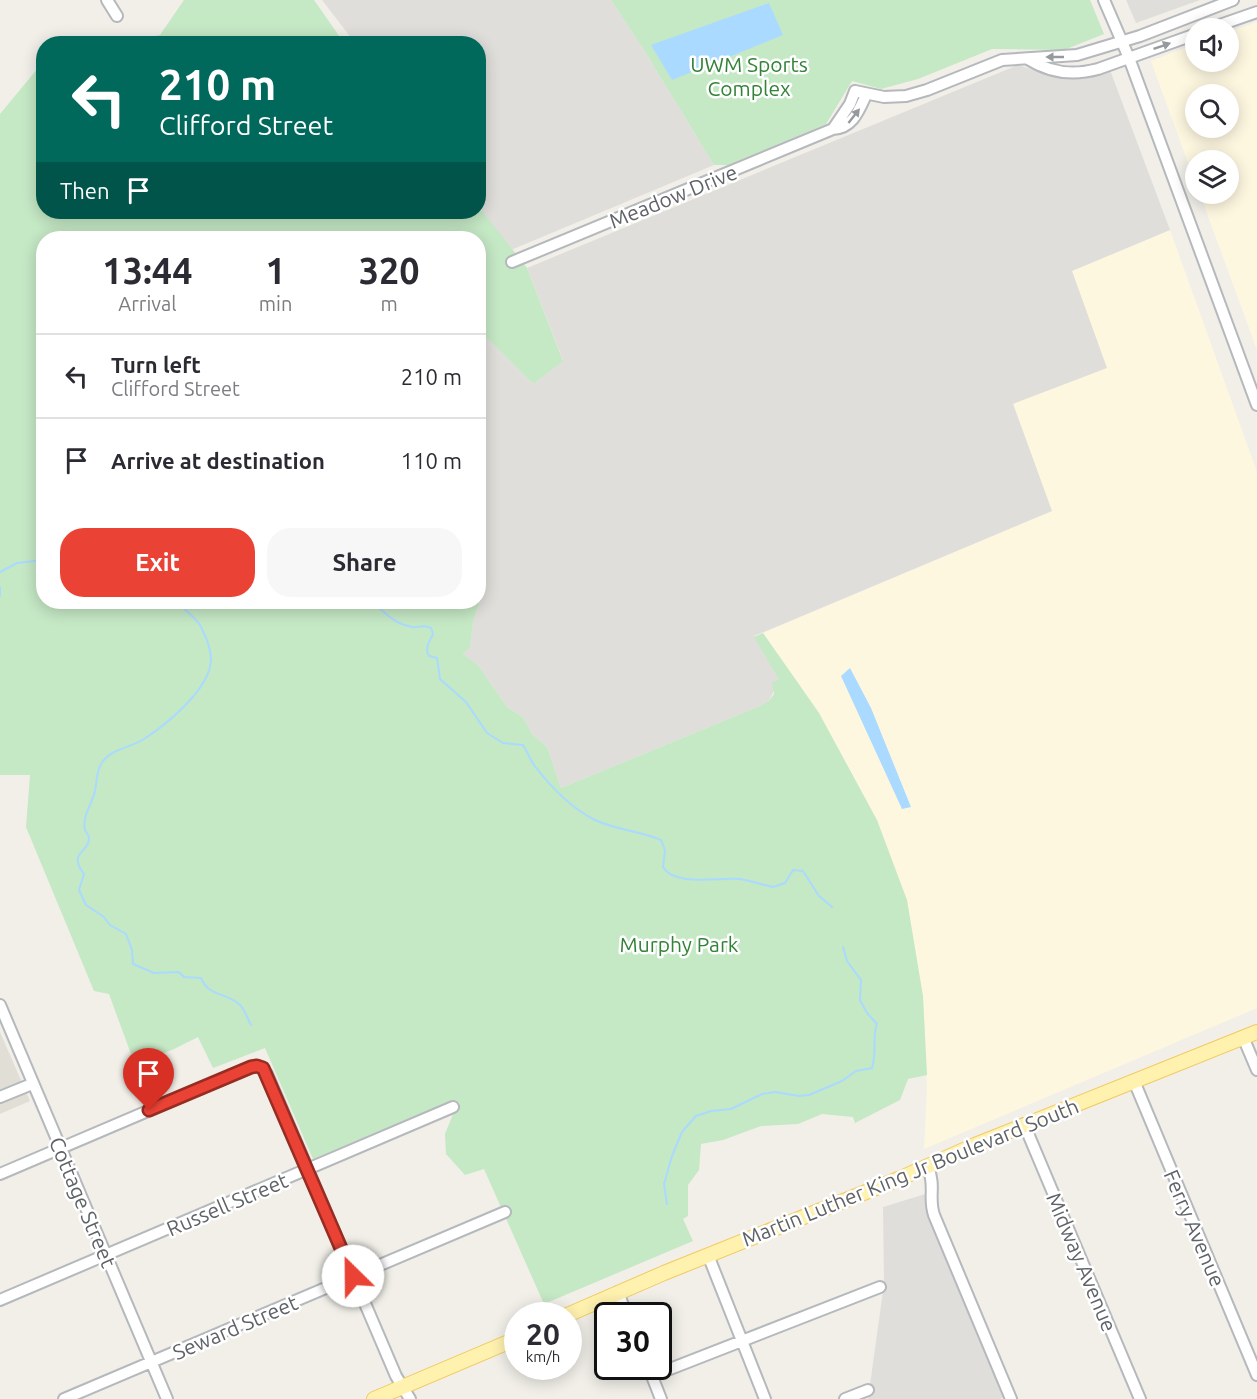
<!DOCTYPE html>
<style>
body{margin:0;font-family:Ubuntu,sans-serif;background:#f7f7f7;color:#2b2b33;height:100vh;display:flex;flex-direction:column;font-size:22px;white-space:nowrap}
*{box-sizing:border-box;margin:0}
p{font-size:20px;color:#7c7c81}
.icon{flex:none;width:33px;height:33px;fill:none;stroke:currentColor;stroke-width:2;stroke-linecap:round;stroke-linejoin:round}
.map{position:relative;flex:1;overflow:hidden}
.drawer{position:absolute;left:36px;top:231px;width:450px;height:378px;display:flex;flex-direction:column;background:#fff;border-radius:24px;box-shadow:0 3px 15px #0003}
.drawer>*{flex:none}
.top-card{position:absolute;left:36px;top:36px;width:450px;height:183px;border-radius:24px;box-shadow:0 3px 15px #0003;background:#00695c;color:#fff;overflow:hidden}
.controls{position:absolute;left:1185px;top:18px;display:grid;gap:12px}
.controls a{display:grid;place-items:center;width:54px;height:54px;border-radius:50%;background:#fff;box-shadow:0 3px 15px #0003;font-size:30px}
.speed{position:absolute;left:504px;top:1302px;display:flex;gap:12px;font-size:30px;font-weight:700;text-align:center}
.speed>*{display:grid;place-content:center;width:78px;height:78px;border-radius:50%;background:#fff;box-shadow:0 3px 15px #0003;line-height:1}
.speed small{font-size:15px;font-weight:400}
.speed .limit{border:3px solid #111;border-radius:9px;background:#fff;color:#111}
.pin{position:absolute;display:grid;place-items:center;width:51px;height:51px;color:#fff;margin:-62px -26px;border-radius:50% 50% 50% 0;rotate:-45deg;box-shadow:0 0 6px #0007}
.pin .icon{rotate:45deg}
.me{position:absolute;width:66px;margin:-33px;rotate:337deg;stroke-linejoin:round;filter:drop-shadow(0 0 4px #0008)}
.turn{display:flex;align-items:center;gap:21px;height:126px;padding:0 24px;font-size:27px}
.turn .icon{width:78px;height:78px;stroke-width:2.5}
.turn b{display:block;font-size:42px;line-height:51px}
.then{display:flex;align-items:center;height:57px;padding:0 24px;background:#0003;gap:12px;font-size:22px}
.eta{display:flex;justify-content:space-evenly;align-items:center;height:102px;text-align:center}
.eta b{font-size:36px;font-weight:700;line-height:42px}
.primary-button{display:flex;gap:12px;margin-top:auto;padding:12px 24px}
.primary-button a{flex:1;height:69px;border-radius:24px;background:#ea4335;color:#fff;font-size:24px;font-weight:700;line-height:69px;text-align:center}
.primary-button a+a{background:#f7f7f7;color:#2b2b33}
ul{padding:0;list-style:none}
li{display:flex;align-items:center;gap:18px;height:84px;padding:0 24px;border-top:2px solid #e1e1e2}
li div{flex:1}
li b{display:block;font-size:22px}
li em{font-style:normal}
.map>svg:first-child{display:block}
.commercial{fill:#fef7e0;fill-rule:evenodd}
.industrial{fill:#e0deda}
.education{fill:#e1ded6}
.green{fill:#c5e8c5}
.water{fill:#aadaff}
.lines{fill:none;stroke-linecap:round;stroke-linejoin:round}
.stream{stroke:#aadaff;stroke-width:2}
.minor-casing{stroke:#b5b8bc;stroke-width:14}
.major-casing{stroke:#f2c960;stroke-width:16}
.minor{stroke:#fff;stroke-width:10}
.major{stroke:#fff2af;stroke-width:14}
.oneway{fill:#979a9d}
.route-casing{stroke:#982c22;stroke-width:15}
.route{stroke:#ea4335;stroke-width:10}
.labels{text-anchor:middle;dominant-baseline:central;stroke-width:5;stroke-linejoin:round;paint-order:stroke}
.park-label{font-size:21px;fill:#348238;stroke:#fff}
.street-label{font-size:21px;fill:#5f6368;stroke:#fff}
</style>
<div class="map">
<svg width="1257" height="1399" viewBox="0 0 1257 1399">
<rect width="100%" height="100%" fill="#f1efe8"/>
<!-- commercial -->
<path class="commercial" d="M1257,22V350L1200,194H1228V160H1196L1195,182L1151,61L1195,44L1196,62H1228L1229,32ZM1196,94H1228V128H1196Z
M1170,230L1257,472V1008L924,1149L927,1088L923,996L819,713L763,633L1052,511L1013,403L1106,368L1072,271Z"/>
<!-- industrial -->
<path class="industrial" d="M322,0H611L642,47L714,165L511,250L479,207L478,44L355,43Z
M1126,0H1200L1136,23Z
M1018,65L1058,78L1085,77L1110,70L1170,230L1072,271L1107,368L1013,404L1052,511L754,636L779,680L769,701L760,706L561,788L547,747L532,734L523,717L507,707L478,665L463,654L470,648L473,622L487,579L486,574L478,569L479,330L533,384L563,360L527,268Z
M935,1191L934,1206L1010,1395L1000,1399H868L884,1284L883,1207Z"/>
<!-- education -->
<path class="education" d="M0,1032L30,1101L0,1114Z"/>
<!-- green -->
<path class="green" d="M184,0H314L344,43H118L160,35Z
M611,0H1090L1104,34L1064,50L992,49L918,79L881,89L852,81L826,124L728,165H714L642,47Z
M43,62L44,212H478L479,207L527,268L563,361L533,384L479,330L478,238H44V602H478L479,569L486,574L487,579L473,622L470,648L463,654L478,665L507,707L523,717L532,734L547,747L561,788L760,706L769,701L774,694L772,682L779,680L754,637L763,633L819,713L877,820L907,900L923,996L927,1075L908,1079L900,1100L855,1123L853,1117L822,1114L798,1124L761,1126L723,1140L701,1144L699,1170L688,1185V1216L683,1219L693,1241L544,1304L484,1169L465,1175L446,1154L445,1134L456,1107L453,1100L313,1159L265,1048L213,1068L198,1037L172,1050L145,1060L131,1054L109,994L94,991L26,827L30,775H0V114Z"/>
<!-- water -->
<path class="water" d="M769,3L783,35L672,80L651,45Z
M850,668L871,708L911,807L902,809L841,676Z"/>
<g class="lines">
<!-- stream -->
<path class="stream" d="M0,572L17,563L44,560
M0,587V596
M178,602C185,612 197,617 202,629C206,637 211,650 211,660C210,689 167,724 144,739C130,748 110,749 101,764C96,773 97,782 95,791C92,804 82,816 85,830C86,832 89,836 89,838C90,852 67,852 84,874L79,890L86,905L104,917L110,925L126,934L132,950L133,964L154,973L179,972L184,977L201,978C209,997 225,992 239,1004C245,1009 247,1018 251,1025
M371,602C388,613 390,622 412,627C419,628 424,624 431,628L433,634C430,641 424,648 429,656L437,658L440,679L466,702L487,733L503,743L523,745C527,751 530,759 534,765C550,786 571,808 595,820C616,830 640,831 661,840L665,850L663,867C675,887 719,877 740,879C752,881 762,885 773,887L785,883L793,870L803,871L819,896L832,907
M667,1204L664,1184L672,1156L682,1132L696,1116L711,1111L731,1109L762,1094L775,1092L799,1096L809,1095L842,1081L856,1071L872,1068C877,1054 872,1034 877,1024L867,1013L860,1000L861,980L847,961L843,947"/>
<defs>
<path id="minor" d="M107,0L117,16
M1104,0L1129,58L1257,405
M1211,28L1257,12
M1028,59C1050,73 1072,76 1098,69L1196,34
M833,129L850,104L855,91L884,97L906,96L927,90L1002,60L1077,55L1140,36L1233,0
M512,262L833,129C853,128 859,110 866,95
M0,1005L167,1399
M1243,1037L1257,1070
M1134,1081L1257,1375
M0,1097L32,1084
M1024,1124L1140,1399
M928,1167C936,1187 928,1197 934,1215L1011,1399
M0,1174L251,1067H260L267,1074L396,1376L410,1399
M708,1255L765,1399
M618,1292L627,1316
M0,1300L453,1107
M648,1366L661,1399
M652,1376L880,1287
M64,1399L505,1212
M845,1399L868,1390"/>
<path id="major" d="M565,1316L664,1273L901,1178L975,1145L1257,1032
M374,1399L518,1338"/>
</defs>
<!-- minor casing -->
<use href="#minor" class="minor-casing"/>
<!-- major casing -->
<use href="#major" class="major-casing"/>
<!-- minor -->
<use href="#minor" class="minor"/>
<!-- major -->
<use href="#major" class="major"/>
</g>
<!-- one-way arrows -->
<defs><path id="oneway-solid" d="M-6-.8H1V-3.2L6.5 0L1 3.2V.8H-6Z" transform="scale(1.5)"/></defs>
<g class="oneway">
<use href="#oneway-solid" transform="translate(1162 46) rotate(-19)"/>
<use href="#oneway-solid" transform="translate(1055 57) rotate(-180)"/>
<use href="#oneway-solid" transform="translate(854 116) rotate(-52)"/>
</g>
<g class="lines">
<defs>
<path id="route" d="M149,1110L251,1067L257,1066L263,1068L353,1276"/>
</defs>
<!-- route casing -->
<use href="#route" class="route-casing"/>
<!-- route -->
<use href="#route" class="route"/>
</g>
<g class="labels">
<!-- park labels -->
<g class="park-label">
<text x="749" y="64">UWM Sports<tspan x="749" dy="24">Complex</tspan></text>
<text x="679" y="944">Murphy Park</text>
</g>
<!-- street labels -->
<g class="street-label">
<text transform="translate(673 196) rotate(-22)">Meadow Drive</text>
<text transform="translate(910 1172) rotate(-22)">Martin Luther King Jr Boulevard South</text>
<text transform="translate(83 1202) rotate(67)">Cottage Street</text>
<text transform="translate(227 1204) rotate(-23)">Russell Street</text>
<text transform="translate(1195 1228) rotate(67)">Ferry Avenue</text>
<text transform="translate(1082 1262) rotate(67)">Midway Avenue</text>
<text transform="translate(235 1327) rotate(-23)">Seward Street</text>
</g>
</g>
</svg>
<div class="controls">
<a><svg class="icon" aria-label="sound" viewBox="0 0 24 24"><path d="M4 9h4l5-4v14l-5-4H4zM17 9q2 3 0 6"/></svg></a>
<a><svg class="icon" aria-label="search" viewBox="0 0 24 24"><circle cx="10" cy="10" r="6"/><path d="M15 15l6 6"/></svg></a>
<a><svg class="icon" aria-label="layers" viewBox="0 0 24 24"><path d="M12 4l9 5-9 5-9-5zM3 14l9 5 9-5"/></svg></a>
</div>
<div class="speed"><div>20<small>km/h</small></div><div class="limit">30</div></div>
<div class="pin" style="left:149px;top:1110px;background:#d93025"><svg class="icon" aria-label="arrive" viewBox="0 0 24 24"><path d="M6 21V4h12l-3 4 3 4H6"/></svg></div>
<svg class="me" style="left:353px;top:1276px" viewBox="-20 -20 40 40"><circle r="19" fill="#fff"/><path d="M0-13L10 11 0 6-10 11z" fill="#ea4335"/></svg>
<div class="top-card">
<div class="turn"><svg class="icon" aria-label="left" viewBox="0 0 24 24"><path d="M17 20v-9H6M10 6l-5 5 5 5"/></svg><div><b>210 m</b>Clifford Street</div></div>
<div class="then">Then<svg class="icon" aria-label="arrive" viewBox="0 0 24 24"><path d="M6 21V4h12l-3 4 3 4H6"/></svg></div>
</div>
<section class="drawer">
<div class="eta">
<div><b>13:44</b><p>Arrival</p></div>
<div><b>1</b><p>min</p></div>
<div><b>320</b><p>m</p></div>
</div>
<ul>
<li><svg class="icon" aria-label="left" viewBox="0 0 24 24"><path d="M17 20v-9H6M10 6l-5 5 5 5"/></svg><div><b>Turn left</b><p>Clifford Street</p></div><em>210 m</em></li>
<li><svg class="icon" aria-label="arrive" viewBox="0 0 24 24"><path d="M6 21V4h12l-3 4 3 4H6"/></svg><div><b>Arrive at destination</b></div><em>110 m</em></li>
</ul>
<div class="primary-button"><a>Exit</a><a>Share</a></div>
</section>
</div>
